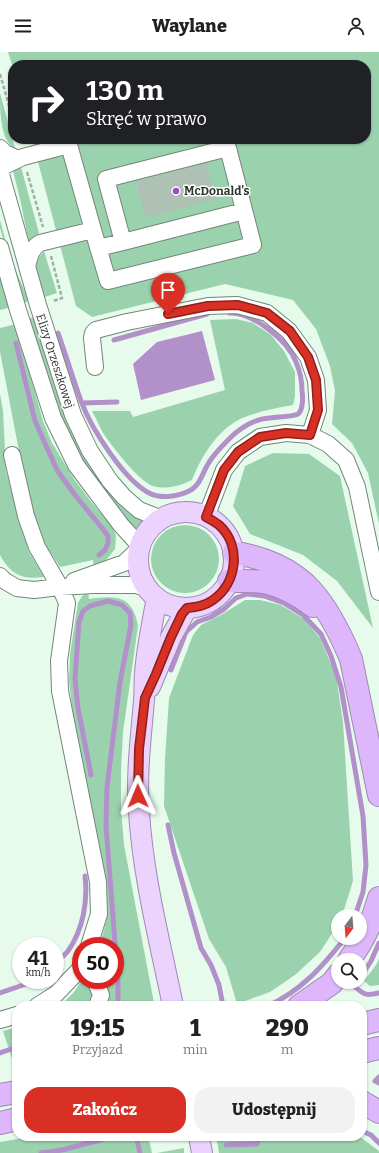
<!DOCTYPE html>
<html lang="pl">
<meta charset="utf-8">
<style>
body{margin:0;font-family:Bitter,serif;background:#f2f2f2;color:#202124;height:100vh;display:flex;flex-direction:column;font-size:15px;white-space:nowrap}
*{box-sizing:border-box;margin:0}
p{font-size:13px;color:#757577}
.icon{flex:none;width:22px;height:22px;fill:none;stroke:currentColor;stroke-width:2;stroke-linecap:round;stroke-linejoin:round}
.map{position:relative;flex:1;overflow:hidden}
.sheet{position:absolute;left:12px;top:949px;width:355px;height:140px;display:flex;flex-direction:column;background:#fff;border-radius:16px;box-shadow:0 1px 3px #0004}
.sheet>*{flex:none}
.hud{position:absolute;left:8px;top:8px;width:363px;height:84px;border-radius:16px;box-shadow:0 1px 3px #0004;background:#202124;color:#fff;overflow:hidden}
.needle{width:26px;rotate:196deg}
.buttons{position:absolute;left:331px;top:857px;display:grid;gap:8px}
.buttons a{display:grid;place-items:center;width:36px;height:36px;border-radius:50%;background:#fff;box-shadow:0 1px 3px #0004;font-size:20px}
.speed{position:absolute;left:12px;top:885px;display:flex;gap:8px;font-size:20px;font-weight:700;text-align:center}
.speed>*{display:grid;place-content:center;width:52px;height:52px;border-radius:50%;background:#fff;box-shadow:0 1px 3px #0004;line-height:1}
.speed small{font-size:10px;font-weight:400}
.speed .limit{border:6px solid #d22;background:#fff;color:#111}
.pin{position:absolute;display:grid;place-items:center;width:34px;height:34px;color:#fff;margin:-41px -17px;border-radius:50% 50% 50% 0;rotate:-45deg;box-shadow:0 0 4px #0007}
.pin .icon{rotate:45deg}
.me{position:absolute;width:44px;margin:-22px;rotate:359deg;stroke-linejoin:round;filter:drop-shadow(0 0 3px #0008)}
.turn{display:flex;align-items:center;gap:14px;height:84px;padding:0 12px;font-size:18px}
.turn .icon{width:52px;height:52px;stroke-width:2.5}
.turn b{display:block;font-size:28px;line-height:34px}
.eta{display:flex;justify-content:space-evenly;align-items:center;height:68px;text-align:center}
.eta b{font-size:24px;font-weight:800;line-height:28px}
.cta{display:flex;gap:8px;margin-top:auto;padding:8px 12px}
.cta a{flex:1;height:46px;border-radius:16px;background:#d93025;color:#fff;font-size:16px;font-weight:800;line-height:46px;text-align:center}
.cta a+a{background:#f2f2f2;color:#202124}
header{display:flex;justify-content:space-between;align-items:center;height:52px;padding:0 12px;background:#fff;font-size:18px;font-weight:800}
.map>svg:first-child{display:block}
.green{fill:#9bd2ae}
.water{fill:#b291ca}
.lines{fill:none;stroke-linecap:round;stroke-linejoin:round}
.stream{stroke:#b291ca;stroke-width:5}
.building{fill:#aec1b4}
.minor-casing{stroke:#74867a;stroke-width:18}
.major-casing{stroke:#a089b4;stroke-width:22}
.highway-casing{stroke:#a089b4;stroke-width:24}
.path{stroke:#a1b0a5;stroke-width:2.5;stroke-dasharray:4 2;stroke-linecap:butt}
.minor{stroke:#fff;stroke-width:16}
.major{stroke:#ebd3fd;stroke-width:20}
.highway{stroke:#ddb6fb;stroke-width:22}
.route-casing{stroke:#8d1f18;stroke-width:10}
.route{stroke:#d93025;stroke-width:7}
.poi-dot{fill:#9750c4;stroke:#fff;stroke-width:1.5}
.labels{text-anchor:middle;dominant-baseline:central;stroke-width:3;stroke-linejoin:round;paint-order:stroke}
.poi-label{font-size:12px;font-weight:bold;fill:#2e3630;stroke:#fff;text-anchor:start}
.street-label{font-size:12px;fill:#2e3630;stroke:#fff}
</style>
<header><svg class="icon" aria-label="menu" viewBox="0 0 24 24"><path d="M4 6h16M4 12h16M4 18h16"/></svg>Waylane<svg class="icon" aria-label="person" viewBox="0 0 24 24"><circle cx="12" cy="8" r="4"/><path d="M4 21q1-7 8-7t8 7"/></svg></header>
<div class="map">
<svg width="379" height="1101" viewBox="0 0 379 1101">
<rect width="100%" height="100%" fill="#e7fbed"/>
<!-- green -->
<path class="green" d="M8,0H379V472L368,421L352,391L332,372L335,339L330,314L316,277L293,248L225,232L92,265L76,254L32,87H366V13H13V16Z
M0,41L15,96C0,90 0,58 0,41Z
M21,115L39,181L29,191L20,147L13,119Z
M0,168L10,205L29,249L21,252L0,176Z
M44,199L57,241L42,246C38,229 30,213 44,199Z
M0,214L12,255L0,258Z
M35,265L54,328L137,465L145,471L138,481H136L72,399L26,267Z
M236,267L253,271L271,283L284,299L295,320V344L293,353C277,356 260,359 245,365C219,375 202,403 192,428C180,434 166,438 153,434C139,430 112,394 103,381C99,374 96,366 92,359H130L133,365L225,338L210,268Z
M16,272L43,369L52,391L74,427L93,452L111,473L116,483L115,497L107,507L94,516L93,508L60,515L45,492L34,464L24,425L0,300V276Z
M0,342L3,359L6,419L29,500L44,525C22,528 11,523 0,503Z
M273,401L309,402L340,424L373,576L337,529L303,503L250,482L233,454L245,414Z
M151 507a34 34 0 1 1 68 0a34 34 0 1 1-68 0Z
M88,540L89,547C115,543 133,543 138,574L123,680L121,720V756L124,793L154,951L143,954H60L74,940L82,928H115V894H100L108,861L106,830L73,665L69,628L70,602L78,551L82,544Z
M245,548H260L281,553L304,567L320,586L336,624L343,670L353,829L342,864H338V872L320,900L295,923L270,940L237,952L226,915L209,887L164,754L165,706L169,646L193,583L201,573L221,563Z
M379,907V933L370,934L364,929L376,913Z
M17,975V1016H15L3,979Z
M35,1084H148L152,1101H0V1090Z
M249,1084H359L379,1099V1101H219L217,1089L249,1088Z
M184,1096V1101H157Z"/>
<!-- water -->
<path class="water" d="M202,279L215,328L141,348L133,312L157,290Z"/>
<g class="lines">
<!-- stream -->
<path class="stream" d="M58,281C66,303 73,327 81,349C91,376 125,430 151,442C162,447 179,444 189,439C200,434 202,422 208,412C213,403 221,395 229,387C237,379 248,371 259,368C267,365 294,365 298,362C303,358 303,346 302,339C302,330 300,319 296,310C288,288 252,260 229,261
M114,288L207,262
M16,291L35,369L57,418L75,443L102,476L108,484V491L105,498L99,503
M82,351L117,350
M171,618L186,580L197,570L211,565L224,557L236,546L247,542L264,544L284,551L303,563L321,582L331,604L341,635L363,764L366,813L363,840L355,864
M91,723L78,656L75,627L79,570L83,559L90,554L108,549L122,553L130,561L131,573L120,630L107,735L106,774L118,930V954
M168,773L174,801L201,896L211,913L219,933L223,954
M55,913C59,908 64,904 68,899C83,878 88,849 85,824
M360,926L371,909L379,891
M357,930L355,935C365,943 366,944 379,941
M0,941L29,931L34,928
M268,954C302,938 322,915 345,886
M0,1001L17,995
M379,1025L375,1029L379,1031
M362,1079L371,1083L379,1091
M136,1084L140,1101
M226,1093L257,1092L260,1084
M41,1101L62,1098L116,1084"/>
</g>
<!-- building -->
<path class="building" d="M206,111L216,147L146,166L136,130Z"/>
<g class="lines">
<defs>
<path id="minor" d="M0,96L5,101L18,107
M0,116L23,105L69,93L93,178L40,191C31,196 29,206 27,215
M0,119L38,253L73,363L90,399L110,429L124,445L139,458L162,467
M93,178L108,229L253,193L228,96L106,127L123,190L98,196
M123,190L244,159
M0,195L18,258L53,366L76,413L121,473L140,494
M95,315L92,286L93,281L96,278L127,270L208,254L237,253L267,261L289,279L308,305L316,328L318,358L310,383
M12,403L26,464L37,495L60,535L67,551L59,609L60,639L98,830L99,862L89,894
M206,465L224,418L238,400L260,385L286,381L310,383L328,392L346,408L357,435L379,540
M0,524L5,529L17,536L34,538L60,535L93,533H136L148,537
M74,529L124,511L140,496
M93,928L96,930L101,943L97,954
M37,954L56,942L80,917L81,913
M0,968L17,963"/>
<path id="major" d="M138 508a48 48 0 1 1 96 0a48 48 0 1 1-96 0Z
M157,546C152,571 147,596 145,621C144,630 145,639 144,648C141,686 136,721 139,760C143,825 160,890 173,954
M150,635L171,585L187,556
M199,1084L202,1101"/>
<path id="highway" d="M234,501C261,504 292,517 311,538C329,558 341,583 351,607L379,743
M229,529C242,529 255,528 268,531C284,535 300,544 313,554
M349,908C364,889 373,868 379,846
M299,954L332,931L338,923
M362,972L379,968
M362,1000L379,996
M0,1043L17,1040
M362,1050L379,1060
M0,1071L17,1067"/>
</defs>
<!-- minor casing -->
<use href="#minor" class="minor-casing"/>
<!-- major casing -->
<use href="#major" class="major-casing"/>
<!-- highway casing -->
<use href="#highway" class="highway-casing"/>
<!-- path -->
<path class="path" d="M0,22L13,68
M27,120L43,175
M51,204L62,246L53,249"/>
<!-- minor -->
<use href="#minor" class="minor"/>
<!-- major -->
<use href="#major" class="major"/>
<!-- highway -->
<use href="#highway" class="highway"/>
</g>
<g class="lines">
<defs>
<path id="route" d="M138,744L139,697L145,646L156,622L171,585L182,562L187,556C196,555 205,554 213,548C237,531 242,494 219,473C215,470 210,467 206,465L224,418L238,400L260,385L286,381L310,383L318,358L316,328L308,305L290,279L267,261L238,253L208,254L168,262"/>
</defs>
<!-- route casing -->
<use href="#route" class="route-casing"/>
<!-- route -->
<use href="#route" class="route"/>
</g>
<!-- markers -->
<circle class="poi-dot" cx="176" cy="139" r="4"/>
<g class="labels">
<!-- poi labels -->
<g class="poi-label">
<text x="184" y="139">McDonald's</text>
</g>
<!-- street labels -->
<g class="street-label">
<text transform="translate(55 309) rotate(72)">Elizy Orzeszkowej</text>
</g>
</g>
</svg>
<div class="buttons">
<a><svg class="needle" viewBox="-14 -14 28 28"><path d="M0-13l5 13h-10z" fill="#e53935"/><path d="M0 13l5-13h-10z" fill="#757577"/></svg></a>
<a><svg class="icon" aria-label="search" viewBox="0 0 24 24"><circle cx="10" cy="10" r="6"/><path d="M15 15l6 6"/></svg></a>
</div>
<div class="speed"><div>41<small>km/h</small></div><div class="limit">50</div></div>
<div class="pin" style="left:168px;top:262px;background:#d93025"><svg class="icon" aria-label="arrive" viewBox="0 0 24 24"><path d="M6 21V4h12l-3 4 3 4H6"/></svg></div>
<svg class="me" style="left:138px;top:744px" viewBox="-20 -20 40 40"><path d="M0-17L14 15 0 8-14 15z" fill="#d93025" stroke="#fff" stroke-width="4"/></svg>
<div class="hud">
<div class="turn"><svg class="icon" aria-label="right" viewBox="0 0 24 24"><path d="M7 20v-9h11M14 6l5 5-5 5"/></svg><div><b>130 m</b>Skręć w prawo</div></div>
</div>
<section class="sheet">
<div class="eta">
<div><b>19:15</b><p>Przyjazd</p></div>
<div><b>1</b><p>min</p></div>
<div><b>290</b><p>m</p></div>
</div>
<div class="cta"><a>Zakończ</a><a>Udostępnij</a></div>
</section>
</div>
